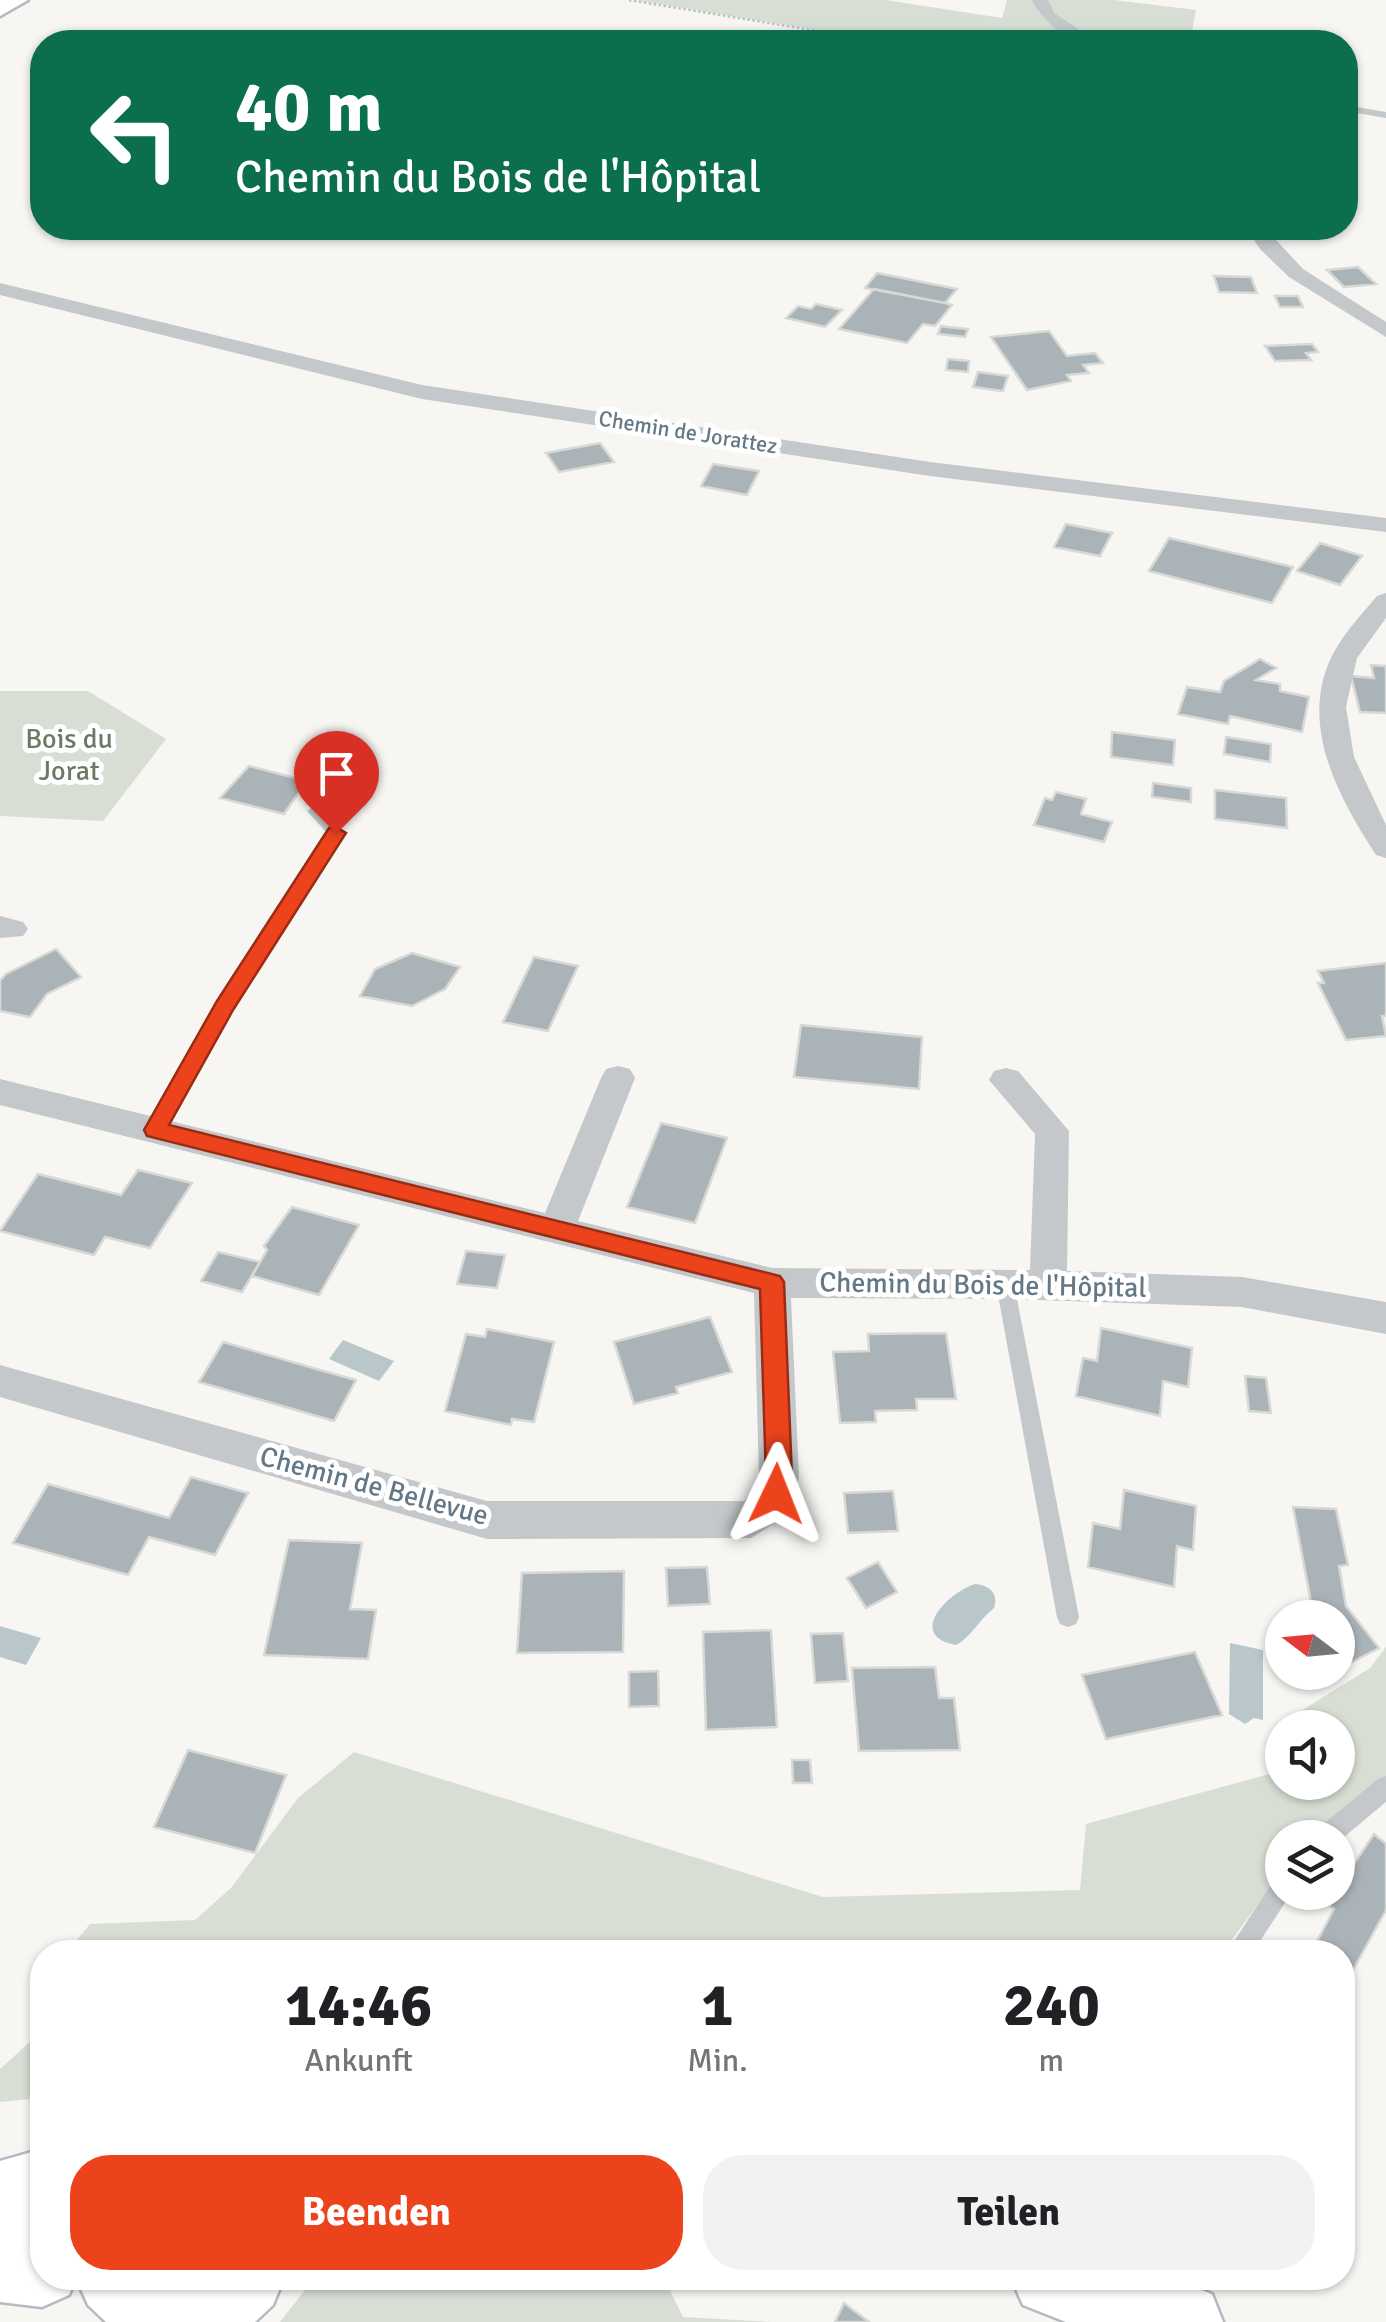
<!DOCTYPE html>
<html lang="de">
<meta charset="utf-8">
<style>
body{margin:0;font-family:Signika,sans-serif;background:#f2f2f2;color:#202124;height:100vh;display:flex;flex-direction:column;font-size:38px;white-space:nowrap}
*{box-sizing:border-box;margin:0}
p{font-size:32px;color:#757577}
.icon{flex:none;width:55px;height:55px;fill:none;stroke:currentColor;stroke-width:2;stroke-linecap:round;stroke-linejoin:round}
.map{position:relative;flex:1;overflow:hidden}
.drawer{position:absolute;left:30px;top:1940px;width:1325px;height:350px;display:flex;flex-direction:column;background:#fff;border-radius:40px;box-shadow:0 2px 8px #0004}
.drawer>*{flex:none}
.top-card{position:absolute;left:30px;top:30px;width:1328px;height:210px;border-radius:40px;box-shadow:0 2px 8px #0004;background:#0b6e4f;color:#fff;overflow:hidden}
.needle{width:65px;rotate:286deg}
.controls{position:absolute;left:1265px;top:1600px;display:grid;gap:20px}
.controls a{display:grid;place-items:center;width:90px;height:90px;border-radius:50%;background:#fff;box-shadow:0 2px 8px #0004;font-size:50px}
.pin{position:absolute;display:grid;place-items:center;width:85px;height:85px;color:#fff;margin:-102px -42px;border-radius:50% 50% 50% 0;rotate:-45deg;box-shadow:0 0 10px #0007}
.pin .icon{rotate:45deg}
.me{position:absolute;width:110px;margin:-55px;rotate:2deg;stroke-linejoin:round;filter:drop-shadow(0 0 8px #0008)}
.turn{display:flex;align-items:center;gap:35px;height:210px;padding:0 40px;font-size:45px}
.turn .icon{width:130px;height:130px;stroke-width:2.5}
.turn b{display:block;font-size:70px;line-height:85px}
.eta{display:flex;justify-content:space-evenly;align-items:center;height:170px;text-align:center}
.eta b{font-size:60px;font-weight:700;line-height:70px}
.cta{display:flex;gap:20px;margin-top:auto;padding:20px 40px}
.cta a{flex:1;height:115px;border-radius:40px;background:#ec431d;color:#fff;font-size:40px;font-weight:700;line-height:115px;text-align:center}
.cta a+a{background:#f2f2f2;color:#202124}
.map>svg:first-child{display:block}
.green{fill:#d8ded4}
.water{fill:#b9c7ca}
.building{fill:#aab3b8;stroke:#d8d8d5;stroke-width:2.5}
.lines{fill:none;stroke-linecap:round;stroke-linejoin:round}
.secondary-casing{stroke:#b4babe;stroke-width:5}
.path{stroke:#bdc0c2;stroke-width:2.5;stroke-dasharray:2.5 2.5;stroke-linecap:butt}
.service{fill:#c4c8cb;fill-rule:evenodd}
.minor{fill:#c4c8cb;fill-rule:evenodd}
.secondary{fill:#fff;fill-rule:evenodd}
.route{fill:#ec431d;stroke:#992c13;stroke-width:2.5}
.labels{text-anchor:middle;dominant-baseline:central;stroke-width:10;stroke-linejoin:round;paint-order:stroke}
.far-street-label{font-size:22px;fill:#647886;stroke:#fff}
.park-label{font-size:28px;fill:#697c63;stroke:#fff}
.street-label{font-size:28px;fill:#647886;stroke:#fff}
</style>
<div class="map">
<svg width="1386" height="2322" viewBox="0 0 1386 2322">
<rect width="100%" height="100%" fill="#f7f6f3"/>
<!-- green -->
<path class="green" d="M636,0H885L1002,18L1007,0H1114L1196,10L1190,42H887Z
M0,691H88L166,739L103,821L0,816Z
M1386,1647V1777L1310,1837L1282,1838V1871L1223,1952H67L90,1924L195,1920L231,1888L298,1798L354,1752L823,1897L1080,1890L1086,1824L1277,1772L1282,1747V1782H1338V1728L1287,1727L1288,1719L1370,1668Z
M42,2031V2098L0,2102V2069Z
M326,2278H664L683,2317L773,2322H280L304,2291Z"/>
<!-- water -->
<path class="water" d="M343,1340L394,1361L379,1381L329,1359Z
M975,1584C989,1585 999,1593 994,1608C979,1620 970,1638 956,1645C906,1636 947,1593 975,1584Z
M0,1626L41,1638L26,1665L0,1657Z
M1230,1643L1263,1650V1720L1254,1718L1245,1724L1229,1714Z"/>
<!-- building -->
<path class="building" d="M1358,267L1376,284L1344,287L1327,270Z
M877,273L957,289L945,303L865,288Z
M1214,276L1251,277L1257,293L1219,292Z
M874,289L945,303L952,305L935,326L923,324L907,343L839,329Z
M1275,296H1298L1303,307H1280Z
M816,304L842,310L825,327L786,318L798,306L811,309Z
M941,326L947,327L968,329L965,337L938,334Z
M1049,331L1067,356L1095,353L1103,363L1083,365L1089,373L1067,375L1071,381L1027,390L991,337Z
M1312,344L1318,352L1306,353L1311,360L1275,361L1265,346Z
M948,359L969,361L968,372L946,370Z
M978,372L1008,376L1003,391L973,387Z
M600,443L614,462L559,472L546,453Z
M713,464L759,471L747,495L701,486Z
M1066,524L1112,533L1100,556L1054,547Z
M1169,538L1293,567L1272,603L1149,571Z
M1320,543L1362,556L1340,585L1297,571Z
M1260,659L1276,668L1256,680L1280,684V691L1309,697L1302,732L1230,716L1228,724L1178,714L1187,687L1220,692L1224,681Z
M1371,665L1386,666V713L1360,712L1351,676L1374,678Z
M1112,732L1175,740L1173,765L1111,757Z
M1226,737L1271,744L1270,762L1224,754Z
M249,766L307,781L284,814L220,798Z
M1153,783L1191,788V802L1152,797Z
M1215,790L1286,798L1287,828L1215,819Z
M1056,792L1086,799L1081,814L1112,822L1104,842L1034,825L1045,798L1052,800Z
M56,949L81,977L47,994L30,1017L0,1011V981L6,974Z
M412,953L460,967L445,989L412,1006L360,996L375,969Z
M534,957L578,966L548,1031L503,1022Z
M1386,963V1016H1382L1386,1036L1346,1040L1318,983H1324L1318,971Z
M801,1025L922,1037L919,1089L794,1077Z
M661,1123L727,1138L695,1223L627,1207Z
M138,1170L192,1183L150,1248L105,1237L94,1255L0,1231L38,1174L121,1195Z
M292,1207L359,1225L319,1295L252,1276L267,1250L264,1246Z
M466,1251L505,1255L497,1288L457,1284Z
M218,1252L260,1262L242,1292L201,1281Z
M710,1317L732,1372L676,1387L678,1393L634,1404L614,1342Z
M1101,1328L1192,1348L1188,1387L1163,1381L1160,1416L1076,1396L1083,1358L1097,1361Z
M487,1329L554,1342L534,1422L512,1419L511,1425L445,1411L466,1334L485,1337Z
M946,1333L956,1399H916L917,1410L875,1411L876,1422L840,1423L833,1352L869,1351L868,1334Z
M223,1342L327,1372L356,1380L334,1421L199,1382Z
M1245,1376L1266,1378L1271,1413L1249,1411Z
M191,1477L248,1493L215,1555L149,1537L128,1575L13,1543L48,1484L169,1518Z
M1124,1490L1196,1506L1193,1550L1177,1546L1174,1587L1088,1567L1093,1523L1120,1529Z
M893,1491L898,1531L848,1533L844,1493Z
M1293,1507L1336,1509L1348,1565L1339,1566L1346,1606L1379,1648L1352,1662L1338,1660V1618H1314Z
M289,1540L362,1543L350,1609L376,1610L368,1659L264,1655Z
M878,1562L897,1592L866,1608L847,1578Z
M707,1567L710,1604L668,1606L666,1568Z
M624,1571L623,1652L517,1653L522,1573Z
M771,1630L777,1727L706,1730L703,1632Z
M843,1633L848,1681L815,1683L811,1634Z
M1195,1652L1222,1715L1106,1739L1082,1675Z
M935,1667L939,1698H954L960,1750L859,1751L852,1668Z
M658,1671L659,1706L629,1707V1672Z
M188,1750L286,1775L255,1853L154,1827Z
M792,1760H810L812,1783H793Z
M1374,1834L1386,1844V1910L1348,1979L1342,1974V1952L1312,1951L1334,1909L1327,1904Z
M844,2303L869,2322H835Z"/>
<g class="lines">
<defs>
<path id="secondary" d="M0,0H28L0,16Z
M42,2149V2224L29,2228L42,2230V2278H284L273,2305L255,2322H106L88,2305L76,2278L69,2295L42,2307L0,2302V2161Z
M1011,2278H1168L1212,2294L1223,2322H1066L1023,2305Z"/>
</defs>
<!-- secondary casing -->
<use href="#secondary" class="secondary-casing"/>
<!-- path -->
<path class="path" d="M629,0L884,42"/>
<!-- service -->
<path class="service" d="M1345,105L1386,112V118L1345,111Z
M314,806L319,808L343,833L232,1010L161,1136H149L146,1131L219,1003L328,834L307,811Z
M1005,1276L1012,1279L1014,1284L1079,1617L1076,1624L1068,1627L1060,1624L1057,1617L996,1284L998,1279Z
M1386,1776V1802L1338,1842V1838H1313L1316,1830L1378,1779Z
M1282,1876V1892H1292L1253,1952H1227L1274,1880Z"/>
<!-- minor -->
<path class="minor" d="M1032,0H1048L1054,13L1098,42C1070,44 1045,25 1032,0Z
M1246,228H1265L1303,269L1386,322V337L1289,277L1260,249Z
M0,283L422,385L930,462L1386,518V532L930,476L422,399L0,295Z
M1386,593V618L1357,658L1346,707L1354,757L1386,825V858L1376,855C1339,798 1299,726 1331,658C1342,635 1361,615 1377,596Z
M0,916L23,922L28,929L23,936L0,938Z
M618,1066L630,1069L635,1078L578,1221L772,1268L1030,1270L1035,1134L989,1080L994,1071L1006,1068L1018,1071L1069,1131L1067,1271L1242,1277L1386,1302V1334L1242,1307L1005,1299L791,1298L799,1478L781,1519L751,1538L487,1539L0,1397V1365L487,1501H744L755,1489L759,1478L754,1293L0,1105V1079L545,1213L601,1078L606,1069Z"/>
<!-- secondary -->
<use href="#secondary" class="secondary"/>
</g>
<!-- route -->
<path class="route" d="M336,827L346,833L233,1010L169,1125L780,1276L784,1282L792,1478L785,1502L776,1505L766,1502L763,1494L766,1478L760,1289L147,1136L144,1130L217,1001L329,828Z"/>
<g class="labels">
<!-- far-street labels -->
<g class="far-street-label">
<text transform="translate(688 432) rotate(9)">Chemin de Jorattez</text>
</g>
<!-- park labels -->
<g class="park-label">
<text x="69" y="739">Bois du<tspan x="69" dy="32">Jorat</tspan></text>
</g>
<!-- street labels -->
<g class="street-label">
<text transform="translate(983 1285) rotate(1)">Chemin du Bois de l'Hôpital</text>
<text transform="translate(374 1486) rotate(15)">Chemin de Bellevue</text>
</g>
</g>
</svg>
<div class="controls">
<a><svg class="needle" viewBox="-14 -14 28 28"><path d="M0-13l5 13h-10z" fill="#e53935"/><path d="M0 13l5-13h-10z" fill="#757577"/></svg></a>
<a><svg class="icon" aria-label="sound" viewBox="0 0 24 24"><path d="M4 9h4l5-4v14l-5-4H4zM17 9q2 3 0 6"/></svg></a>
<a><svg class="icon" aria-label="layers" viewBox="0 0 24 24"><path d="M12 4l9 5-9 5-9-5zM3 14l9 5 9-5"/></svg></a>
</div>
<div class="pin" style="left:336px;top:833px;background:#d93025"><svg class="icon" aria-label="arrive" viewBox="0 0 24 24"><path d="M6 21V4h12l-3 4 3 4H6"/></svg></div>
<svg class="me" style="left:776px;top:1494px" viewBox="-20 -20 40 40"><path d="M0-17L14 15 0 8-14 15z" fill="#ec431d" stroke="#fff" stroke-width="4"/></svg>
<div class="top-card">
<div class="turn"><svg class="icon" aria-label="left" viewBox="0 0 24 24"><path d="M17 20v-9H6M10 6l-5 5 5 5"/></svg><div><b>40 m</b>Chemin du Bois de l'Hôpital</div></div>
</div>
<section class="drawer">
<div class="eta">
<div><b>14:46</b><p>Ankunft</p></div>
<div><b>1</b><p>Min.</p></div>
<div><b>240</b><p>m</p></div>
</div>
<div class="cta"><a>Beenden</a><a>Teilen</a></div>
</section>
</div>
